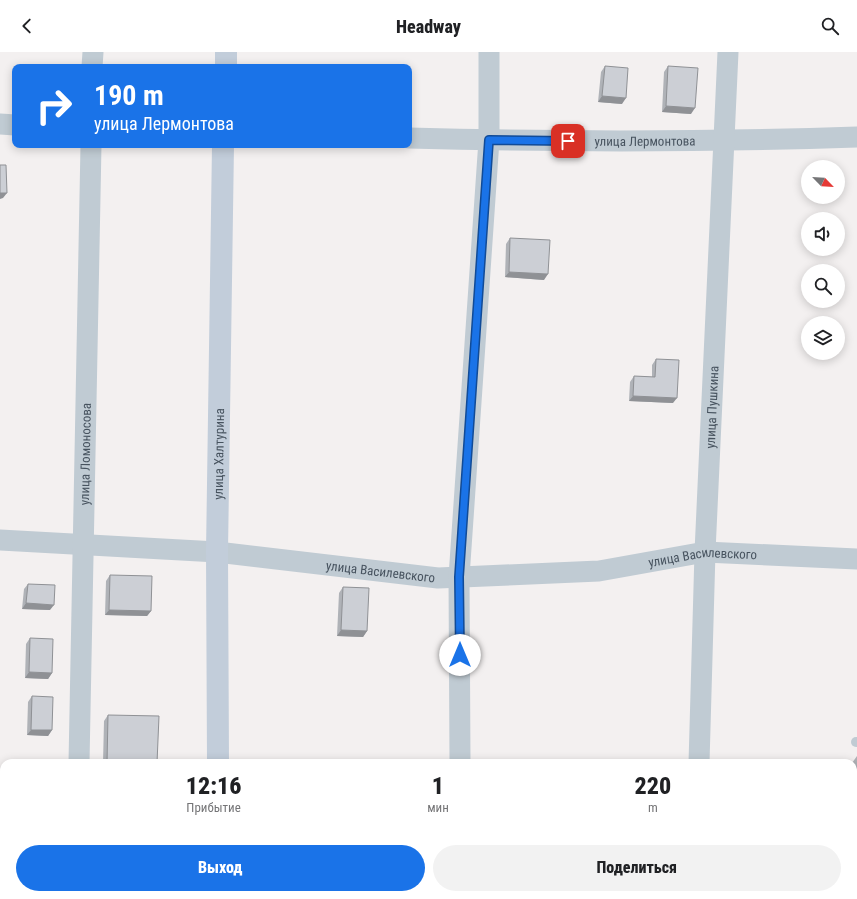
<!DOCTYPE html>
<html lang="ru">
<meta charset="utf-8">
<style>
body{margin:0;font-family:"Roboto Condensed",sans-serif;background:#f2f2f2;color:#202124;height:100vh;display:flex;flex-direction:column;font-size:15px;white-space:nowrap}
*{box-sizing:border-box;margin:0}
p{font-size:13px;color:#757577}
.icon{flex:none;width:22px;height:22px;fill:none;stroke:currentColor;stroke-width:2;stroke-linecap:round;stroke-linejoin:round}
.map{position:relative;flex:1;overflow:hidden}
.sheet{position:absolute;left:0px;top:707px;width:857px;height:140px;display:flex;flex-direction:column;background:#fff;border-radius:12px 12px 0 0;box-shadow:0 2px 10px #0003}
.sheet>*{flex:none}
.top-card{position:absolute;left:12px;top:12px;width:400px;height:84px;border-radius:8px;box-shadow:0 2px 10px #0003;background:#1a73e8;color:#fff;overflow:hidden}
.needle{width:26px;rotate:115deg}
.fabs{position:absolute;left:801px;top:108px;display:grid;gap:8px}
.fabs a{display:grid;place-items:center;width:44px;height:44px;border-radius:50%;background:#fff;box-shadow:0 2px 10px #0003;font-size:20px}
.pin{position:absolute;display:grid;place-items:center;width:34px;height:34px;color:#fff;margin:-17px;border-radius:8px;box-shadow:0 2px 6px #0006}
.me{position:absolute;width:44px;margin:-22px;rotate:0deg;stroke-linejoin:round;filter:drop-shadow(0 0 3px #0008)}
.turn{display:flex;align-items:center;gap:14px;height:84px;padding:0 16px;font-size:18px}
.turn .icon{width:52px;height:52px;stroke-width:2.5}
.turn b{display:block;font-size:28px;line-height:34px}
.eta{display:flex;justify-content:space-evenly;align-items:center;height:68px;text-align:center}
.eta b{font-size:24px;font-weight:800;line-height:28px}
.primary-button{display:flex;gap:8px;margin-top:auto;padding:8px 16px}
.primary-button a{flex:1;height:46px;border-radius:24px;background:#1a73e8;color:#fff;font-size:16px;font-weight:800;line-height:46px;text-align:center}
.primary-button a+a{background:#f2f2f2;color:#202124}
header{display:flex;justify-content:space-between;align-items:center;height:52px;padding:0 16px;background:#fff;font-size:18px;font-weight:800}
.map>svg:first-child{display:block}
.lines{fill:none;stroke-linecap:round;stroke-linejoin:round}
.service{stroke:#c0cbd3;stroke-width:10}
.minor{stroke:#c0cbd3;stroke-width:21}
.secondary{stroke:#c2cdda;stroke-width:22}
.wall{fill:#afb2b7}
.shaded-wall{fill:#8f9195}
.building{fill:#cccfd5;stroke:#8f9195}
.route-casing{stroke:#114b97;stroke-width:10}
.route{stroke:#1a73e8;stroke-width:7}
.labels{text-anchor:middle;dominant-baseline:central;stroke-width:3;stroke-linejoin:round;paint-order:stroke}
.street-label{font-size:13px;fill:#47535f;stroke:#fff}
</style>
<header><svg class="icon" aria-label="back" viewBox="0 0 24 24"><path d="M15 5l-7 7 7 7"/></svg>Headway<svg class="icon" aria-label="search" viewBox="0 0 24 24"><circle cx="10" cy="10" r="6"/><path d="M15 15l6 6"/></svg></header>
<div class="map">
<svg width="857" height="847" viewBox="0 0 857 847">
<rect width="100%" height="100%" fill="#f3f0f0"/>
<g class="lines">
<!-- service -->
<path class="service" d="M856,690H857"/>
<!-- minor -->
<g class="minor">
<path d="M92,15L93,0"/>
<path d="M0,72L15,73"/>
<path id="s1" d="M409,86C558,90 708,90 857,85"/>
<path id="s2" d="M0,488L217,500L438,526L599,519L705,500L857,507"/>
<path id="s3" d="M79,711L91,93"/>
<path d="M460,711L459,525L489,88V0"/>
<path id="s4" d="M699,711L705,500L728,0"/>
<path d="M461,843V847"/>
<path d="M76,847V843"/>
<path d="M694,847V843"/>
</g>
<!-- secondary -->
<g class="secondary">
<path d="M226,15V0"/>
<path id="s5" d="M218,711L217,500L223,93"/>
<path d="M219,843V847"/>
</g>
</g>
<!-- wall -->
<path class="wall" d="M605,14L622,52L598,50L601,20Z
M668,14L691,62L662,60L664,20Z
M510,186L544,228L505,225L506,192Z
M656,307L673,351L629,349L630,330L634,324L652,325V313Z
M110,523L151,559L147,564L105,563L106,529Z
M28,532L50,558L22,557L24,537Z
M343,535L367,579L363,585L337,584L339,541Z
M30,586L52,621L48,627L25,626L26,592Z
M32,644L52,678L48,684L27,683L28,650Z
M108,663L157,711H103L104,669Z
M857,704V847H848V843H853V711H852Z"/>
<!-- shaded-wall -->
<path class="shaded-wall" d="M602,44L626,46L622,52L598,50Z
M666,54L695,56L691,62L662,60Z
M0,141H7L3,146L0,147Z
M509,220L548,222L544,228L505,225Z
M633,344L677,346L673,351L629,349Z
M26,551L54,553L50,558L22,557Z
M109,558L151,559L147,564L105,563Z
M341,578L367,579L363,585L337,584Z
M29,620L52,621L48,627L25,626Z
M31,678H52L48,684L27,683Z
M857,836V847H850L853,843Z"/>
<!-- building -->
<path class="building" d="M605,14L628,16L626,46L602,44Z
M668,14L698,16L695,56L666,54Z
M0,113H6L7,141H0Z
M510,186L550,188L548,222L509,220Z
M656,307L679,308L677,346L633,344L634,324L655,325Z
M110,523L152,524L151,559L109,558Z
M28,532L55,533L54,553L26,551Z
M343,535L369,536L367,579L341,578Z
M30,586L53,587L52,621L29,620Z
M32,644L53,645L52,678H31Z
M108,663L159,664L157,711H107Z"/>
<g class="lines">
<defs>
<path id="route" d="M460,603L459,525L489,88L568,89"/>
</defs>
<!-- route casing -->
<use href="#route" class="route-casing"/>
<!-- route -->
<use href="#route" class="route"/>
</g>
<g class="labels">
<!-- street labels -->
<g class="street-label">
<text stroke="none"><textPath href="#s1" startOffset="236">улица Лермонтова</textPath></text>
<text stroke="none"><textPath href="#s4" startOffset="356">улица Пушкина</textPath></text>
<text stroke="none"><textPath href="#s3" startOffset="309">улица Ломоносова</textPath></text>
<text stroke="none"><textPath href="#s5" startOffset="309">улица Халтурина</textPath></text>
<text stroke="none"><textPath href="#s2" startOffset="706">улица Василевского</textPath></text>
<text stroke="none"><textPath href="#s2" startOffset="382">улица Василевского</textPath></text>
</g>
</g>
</svg>
<div class="fabs">
<a><svg class="needle" viewBox="-14 -14 28 28"><path d="M0-13l5 13h-10z" fill="#e53935"/><path d="M0 13l5-13h-10z" fill="#757577"/></svg></a>
<a><svg class="icon" aria-label="sound" viewBox="0 0 24 24"><path d="M4 9h4l5-4v14l-5-4H4zM17 9q2 3 0 6"/></svg></a>
<a><svg class="icon" aria-label="search" viewBox="0 0 24 24"><circle cx="10" cy="10" r="6"/><path d="M15 15l6 6"/></svg></a>
<a><svg class="icon" aria-label="layers" viewBox="0 0 24 24"><path d="M12 4l9 5-9 5-9-5zM3 14l9 5 9-5"/></svg></a>
</div>
<div class="pin" style="left:568px;top:89px;background:#d93025"><svg class="icon" aria-label="arrive" viewBox="0 0 24 24"><path d="M6 21V4h12l-3 4 3 4H6"/></svg></div>
<svg class="me" style="left:460px;top:603px" viewBox="-20 -20 40 40"><circle r="19" fill="#fff"/><path d="M0-13L10 11 0 6-10 11z" fill="#1a73e8"/></svg>
<div class="top-card">
<div class="turn"><svg class="icon" aria-label="right" viewBox="0 0 24 24"><path d="M7 20v-9h11M14 6l5 5-5 5"/></svg><div><b>190 m</b>улица Лермонтова</div></div>
</div>
<section class="sheet">
<div class="eta">
<div><b>12:16</b><p>Прибытие</p></div>
<div><b>1</b><p>мин</p></div>
<div><b>220</b><p>m</p></div>
</div>
<div class="primary-button"><a>Выход</a><a>Поделиться</a></div>
</section>
</div>
